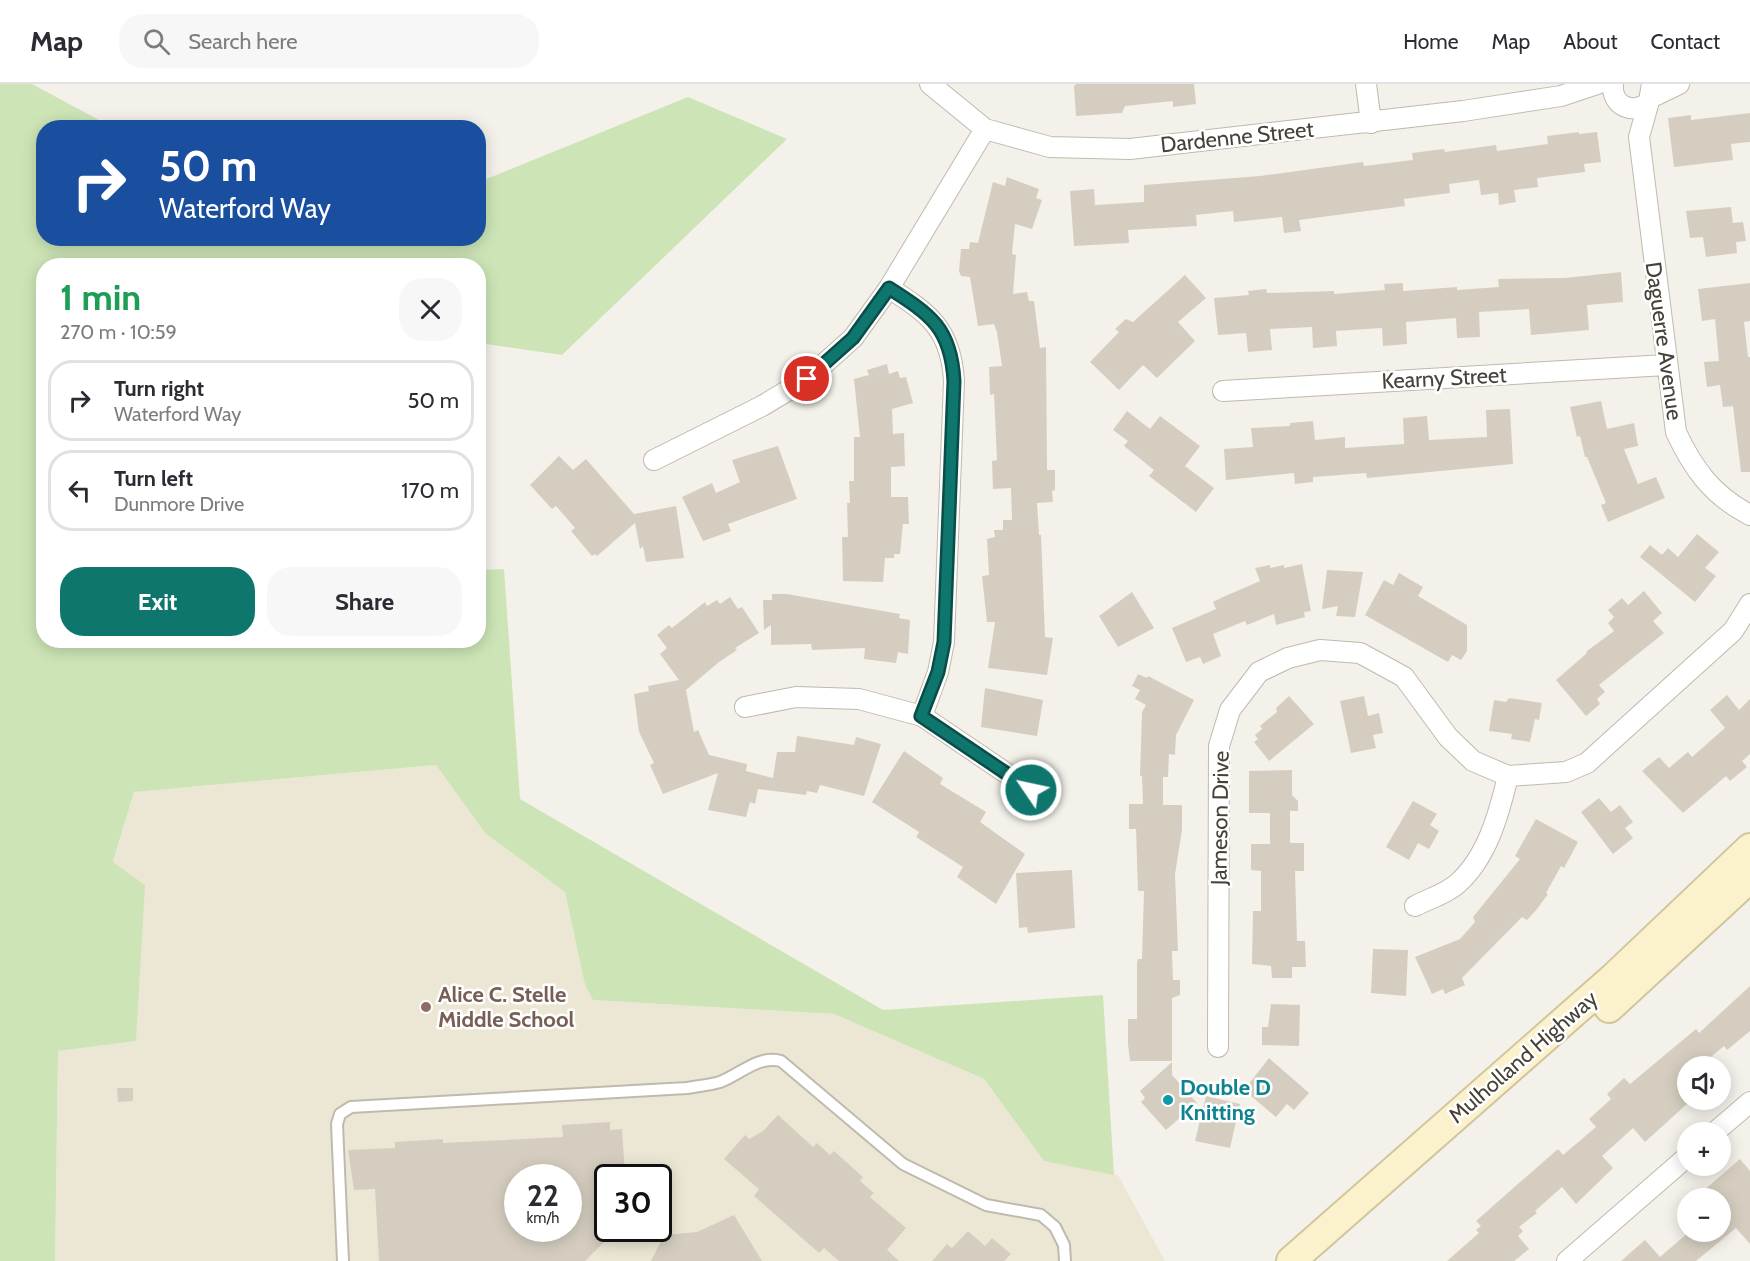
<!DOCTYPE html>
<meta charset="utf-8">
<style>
body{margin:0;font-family:Cabin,sans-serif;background:#f7f7f7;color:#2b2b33;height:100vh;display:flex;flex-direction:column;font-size:22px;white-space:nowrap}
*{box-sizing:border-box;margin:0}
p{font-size:20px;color:#7c7c81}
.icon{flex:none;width:33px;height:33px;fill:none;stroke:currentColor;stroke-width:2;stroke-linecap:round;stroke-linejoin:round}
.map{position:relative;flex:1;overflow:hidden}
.details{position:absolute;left:36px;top:174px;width:450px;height:390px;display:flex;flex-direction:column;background:#fff;border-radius:24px;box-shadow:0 3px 15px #0003}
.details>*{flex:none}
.hud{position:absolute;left:36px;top:36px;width:450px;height:126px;border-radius:24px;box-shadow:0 3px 15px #0003;background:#1a4fa0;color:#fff;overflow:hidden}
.controls{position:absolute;left:1677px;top:972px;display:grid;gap:12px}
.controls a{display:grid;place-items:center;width:54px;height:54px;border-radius:50%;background:#fff;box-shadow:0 3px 15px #0003;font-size:30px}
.speed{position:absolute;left:504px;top:1080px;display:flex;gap:12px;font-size:30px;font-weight:700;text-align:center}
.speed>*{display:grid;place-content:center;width:78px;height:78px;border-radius:50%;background:#fff;box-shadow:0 3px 15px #0003;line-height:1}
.speed small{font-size:15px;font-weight:400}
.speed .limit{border:3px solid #111;border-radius:9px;background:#fff;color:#111}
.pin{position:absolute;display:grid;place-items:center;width:51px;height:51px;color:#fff;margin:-26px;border:3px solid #fff;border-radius:50%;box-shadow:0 2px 6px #0007}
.me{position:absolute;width:66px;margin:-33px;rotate:304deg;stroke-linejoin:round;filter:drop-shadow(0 0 4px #0008)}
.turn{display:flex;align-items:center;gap:21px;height:126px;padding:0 24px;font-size:27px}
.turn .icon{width:78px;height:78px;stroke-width:2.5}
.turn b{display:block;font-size:42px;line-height:51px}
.round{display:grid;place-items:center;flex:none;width:63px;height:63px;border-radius:24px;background:#f7f7f7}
.head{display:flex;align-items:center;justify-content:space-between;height:102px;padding:0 24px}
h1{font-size:36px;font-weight:700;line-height:45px;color:#1e9e55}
.primary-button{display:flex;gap:12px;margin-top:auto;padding:12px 24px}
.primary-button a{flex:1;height:69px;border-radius:24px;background:#0f766e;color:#fff;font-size:24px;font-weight:700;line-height:69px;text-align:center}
.primary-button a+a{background:#f7f7f7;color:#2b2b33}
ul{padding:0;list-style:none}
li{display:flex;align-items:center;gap:18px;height:81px;margin:0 12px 9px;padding:0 12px;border:3px solid #e1e1e2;border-radius:24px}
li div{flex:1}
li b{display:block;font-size:22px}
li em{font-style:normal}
header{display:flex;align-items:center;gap:36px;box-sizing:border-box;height:84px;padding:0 30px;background:#fff;border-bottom:2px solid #e1e1e2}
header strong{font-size:28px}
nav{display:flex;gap:33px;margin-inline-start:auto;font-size:21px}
.search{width:420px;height:54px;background:#f7f7f7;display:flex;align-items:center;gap:15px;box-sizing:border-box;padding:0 21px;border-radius:24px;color:#7c7c81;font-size:22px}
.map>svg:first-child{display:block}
.education{fill:#ece7d5;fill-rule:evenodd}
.green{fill:#cde5b6}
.building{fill:#d5cec0;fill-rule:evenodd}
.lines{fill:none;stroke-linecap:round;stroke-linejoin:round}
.service-casing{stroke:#bfbaad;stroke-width:14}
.minor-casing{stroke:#bfbaad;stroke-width:22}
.secondary-casing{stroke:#d0c69c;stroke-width:32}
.service{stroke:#fff;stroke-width:10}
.minor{stroke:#fff;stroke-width:20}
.secondary{stroke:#fbf2cd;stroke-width:28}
.route-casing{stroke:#0a4d48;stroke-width:15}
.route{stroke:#0f766e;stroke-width:10}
.education-dot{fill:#8d6e63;stroke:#fff;stroke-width:2}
.culture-dot{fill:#0f9aa8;stroke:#fff;stroke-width:2}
.labels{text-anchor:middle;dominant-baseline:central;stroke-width:5;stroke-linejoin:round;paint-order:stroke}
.street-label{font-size:22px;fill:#474238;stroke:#fff}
.education-label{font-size:22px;font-weight:bold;fill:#785e54;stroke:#fff;text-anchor:start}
.culture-label{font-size:22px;font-weight:bold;fill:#0d838f;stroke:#fff;text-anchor:start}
</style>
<header>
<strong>Map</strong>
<div class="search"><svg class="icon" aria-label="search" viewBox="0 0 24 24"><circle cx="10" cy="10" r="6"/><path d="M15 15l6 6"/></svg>Search here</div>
<nav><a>Home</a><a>Map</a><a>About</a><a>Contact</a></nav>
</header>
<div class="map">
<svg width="1750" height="1177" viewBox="0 0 1750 1177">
<rect width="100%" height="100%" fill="#f4f1ea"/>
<!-- education -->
<path class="education" d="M436,681L485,749L565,808L585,901L593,916L834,930L984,995L1044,1077L1118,1091L1165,1177H55L58,967L135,957L113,779L134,708ZM518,1094H568V1144H518ZM608,1094H658V1144H608Z"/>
<!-- green -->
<path class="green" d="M0,0H32L112,43L44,44V154H478L479,98L688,13L787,55L562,271L479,259L478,182H44V556H478L479,486L504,485L520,715L883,926L1103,911L1114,1091L1044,1077L984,995L834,930L593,916L585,901L565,808L485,749L436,681L134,708L113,778L145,801L136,957L58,967L55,1177H0Z"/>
<!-- building -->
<path class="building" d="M1076,0H1194L1196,20L1173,23V17L1125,22L1122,29L1076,32L1074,2Z
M1750,29V58L1731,60L1733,76L1674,83L1668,34L1691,31V36Z
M1579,48V50L1597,48L1601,78L1584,80L1585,88L1537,94L1538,103L1514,106L1516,118L1499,121L1498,109L1481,111L1479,96L1449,100L1450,109L1404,115L1405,122L1299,136L1301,147L1284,149L1282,133L1234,138L1233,127L1196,131L1197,142L1128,146L1129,159L1074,162L1070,107L1094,105L1095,121L1144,118V101L1260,92L1363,78L1364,82L1413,76L1412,69L1444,65L1445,68L1496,61L1497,67L1548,60L1547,52Z
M1007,93L1039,105L1036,114L1042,116L1032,145L1015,140L1012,170L1016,171L1013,210L1027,208L1029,217H1034L1040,264L1046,263L1047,386H1055V406L1052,407L1053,418L1037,419L1039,451H1041L1045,553L1053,554L1047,591L988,584L995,538H987L982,492L989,491L987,455L995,453L994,446H1003V436H1012L1011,404L993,405L992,377L997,376L994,310L990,311L989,283L1002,282L997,248L994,240L978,242L970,193L961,192L959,187L961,165H969L970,158L978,159L993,98L1005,102Z
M1731,123L1733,139L1743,138L1746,157L1736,158L1737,169L1706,173L1703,153L1690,154L1686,127Z
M1621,188L1623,218L1587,221L1589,246L1531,251L1529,225L1479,228L1480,253L1457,254L1456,234L1406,238L1407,260L1383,262L1382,244L1336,247L1337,262L1313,264L1312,243L1270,245L1272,266L1248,268L1246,249L1218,251L1214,214L1249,211L1248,207L1266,205L1267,209L1334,207V210L1385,206L1384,200L1403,199V207L1457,203V206L1499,203L1498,195L1565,194Z
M1185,191L1206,214L1178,238L1195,257L1157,294L1143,281L1119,306L1090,278L1119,248L1115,245L1126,235L1133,238Z
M1750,199V237L1744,238L1748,273H1750V388H1741L1733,322L1723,323L1720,301L1707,303L1704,278L1719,277L1715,235L1702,237L1698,205Z
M887,280L889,290L898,287L900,294L906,293L913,319L892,325L893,350L904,349L905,382L891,383V413H908L909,440H903L900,470H894V474H885L883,498L843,497L842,453H848L847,419H850L849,397H854V353H860L854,295L869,291L867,286Z
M1601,317L1607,345L1634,339L1638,362L1624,365L1638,400L1656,393L1665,414L1608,438L1601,421L1606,419L1587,373H1585L1580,352L1577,353L1570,323Z
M1510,325L1513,380L1378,393L1367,394L1366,389L1313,393V398L1295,400L1294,389L1226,396L1224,365L1253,363L1251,344L1290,342V339L1313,337L1315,356L1345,353V364L1404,360L1403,334L1427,332L1429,356L1487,353L1486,326Z
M1127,327L1150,345L1160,332L1200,362L1185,382L1214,404L1196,428L1149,392L1154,386L1124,362L1128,357L1113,346Z
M778,362L797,415L728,440L731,447L703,457L682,413L712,399L716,409L740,398L732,376Z
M559,372L573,386L586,375L634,430L676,422L684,474L646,478L643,462L640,465L635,439L597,472L595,470L592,472L571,447L575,444L556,422L552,425L530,401Z
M1697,450L1719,468L1705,484L1716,492L1695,518L1640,473L1650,461L1662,471L1668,464L1678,473Z
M1302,480L1311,527L1304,528L1305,533L1276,541L1274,530L1247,541L1245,537L1213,550L1221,572L1203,580L1200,573L1186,578L1172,544L1216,525L1213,518L1223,513L1260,497L1255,484L1270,481V484L1284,481V484Z
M1327,486L1363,488L1355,533L1336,532L1338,522L1322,525Z
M1399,489L1423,503L1418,512L1467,541V567L1461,576L1452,571L1448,578L1365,531L1384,496L1393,501Z
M1644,507L1662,529L1653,537L1664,549L1599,601L1605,608L1597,615L1600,620L1586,632L1556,596L1586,570L1587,567L1614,547L1608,539L1614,533L1608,526L1622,514L1628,521Z
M1132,508L1154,544L1118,563L1099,532Z
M772,510H787L900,530L899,534L910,536L908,570L898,568L896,579L864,575L865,564L812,566L811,560L771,561V541L764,546L763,516H772Z
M730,513L738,525L742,523L759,549L735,564L737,566L719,578L686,606L694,648L698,646L709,671L747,680L746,687L773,694L777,668H795L797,652L854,661L856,653L881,660L864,712L820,701L817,709L807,707L806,711L758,705L755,720L750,718L746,733L708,726L718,689L663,710L650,681L654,679L639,648L634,610L649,607L648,602L679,596L660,570L667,564L657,551L669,541L672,544L705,518L707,522L717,516L720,520Z
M1138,590L1147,594L1148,592L1194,616L1176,651L1175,671L1169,670L1168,693H1163V721H1182V746L1175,790L1178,867H1172L1173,896H1180V911L1172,914V977H1130L1128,960V935H1137V879L1138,875H1142L1144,807H1138L1136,745H1129V720H1143L1142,692H1140L1142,628L1146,621L1135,615L1140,606L1132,602Z
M985,604L1043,616L1037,652L981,643Z
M1727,611L1739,626L1750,615V670L1742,677L1747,683L1730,697L1726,692L1683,729L1642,687L1659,673L1669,684L1688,668L1692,673L1725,644L1710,626Z
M1289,612L1314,640L1269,677L1254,658L1258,655L1255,651L1262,645L1260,642L1277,628L1276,624Z
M1364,612L1368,632L1379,629L1383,649L1373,651L1376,664L1351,669L1340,617Z
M1509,614L1542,619L1539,636L1535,635L1530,658L1511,655L1512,650L1489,647L1494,616L1506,618Z
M904,667L943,694L940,700L986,728L980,738L1025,770L996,820L957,793L963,783L916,753L919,748L872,718Z
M1292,686V711L1298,717V727H1290V759H1304V787H1295L1297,857H1305L1306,883H1292V894H1272L1271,882L1252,880L1253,827H1261V787L1251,786V760H1270V729H1249V687Z
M1599,714L1611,728L1620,721L1633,738L1625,744L1633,754L1613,770L1581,728Z
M1413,717L1437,730L1430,741L1439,747L1429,765L1418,759L1409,776L1386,763Z
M1536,735L1578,758L1564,784L1561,782L1546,809L1548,810L1537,825L1527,836L1522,833L1462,894L1465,901L1445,910L1443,905L1432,910L1415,873L1460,855L1475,838L1473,833L1520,775L1515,772Z
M1072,786L1075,844L1028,849L1027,843L1019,844L1016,789Z
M1373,865L1408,866L1406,912L1371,909Z
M1750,902V947L1727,966L1724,962L1700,982H1688V1019L1645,1058L1633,1044L1602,1072L1613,1084L1576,1120L1562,1103L1535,1127L1537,1129L1519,1143L1523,1147L1518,1152L1529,1165L1514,1177H1447L1479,1149L1476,1146L1481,1142L1476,1137L1519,1099L1558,1065L1563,1071L1596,1043L1589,1035L1611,1015L1607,1010L1624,994L1630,1000L1696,945L1699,949Z
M1271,920L1300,921L1299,962L1262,961V943H1268Z
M1269,974L1309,1009L1294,1026L1287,1020L1276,1033L1244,1006Z
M1172,978V991L1197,1019L1166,1046L1141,1018L1145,1014L1140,1007Z
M117,1004H133V1017L118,1018Z
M1206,1012L1240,1020L1230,1064L1195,1057Z
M778,1031L813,1063L817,1059L830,1071L834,1067L863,1093L860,1097L874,1109L870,1113L906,1144L887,1166L899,1177H839L824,1164L819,1169L754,1112L759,1105L724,1075L745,1051L749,1055L763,1047Z
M610,1038V1046L622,1045L625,1090H621V1094H608V1144H618L585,1177H379L375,1105L354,1106L348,1066L395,1064V1058L443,1055V1059L563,1053L562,1041ZM568,1092V1144H518V1094Z
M1740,1075L1750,1087V1160L1736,1144L1696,1177H1621L1645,1156L1660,1173L1689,1148H1720V1114H1695Z
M734,1131L762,1177H651L664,1151L697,1148Z
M968,1147L985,1162L992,1154L1011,1170L1004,1177H932L947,1160L952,1164Z"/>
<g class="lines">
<defs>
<path id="service" d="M343,1177L337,1040L340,1030L351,1023L687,1004C698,1002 710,1001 720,998C741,990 758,971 781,977L903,1080L986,1121L1041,1131L1055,1143L1064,1161L1065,1177"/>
<path id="minor" d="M930,0L985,45L1050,63L1130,65L1463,27L1561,12L1597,0
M1366,0L1371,39
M1613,0C1611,22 1634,32 1649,17L1652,0
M1650,14L1679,0
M1649,17L1639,53L1676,348C1693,385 1713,412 1750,431
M889,204C930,230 951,246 954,297L944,558L938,588L922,632
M1223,307L1666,281
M654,376L762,322L807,295L853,254L889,204L985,45
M745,623L796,613L859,615L922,632L1031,706
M1415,822C1428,815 1446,810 1457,800C1487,774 1499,730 1508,692
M1218,963L1219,662L1230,626L1259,588L1288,574L1320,566L1360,569L1404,593L1448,653L1473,677L1508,692L1566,688L1587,679L1733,547L1750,520
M1715,1048L1750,1018
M1567,1177L1688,1072"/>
<path id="secondary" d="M1609,924L1750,794
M1291,1177L1613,894L1750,764"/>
</defs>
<!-- service casing -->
<use href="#service" class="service-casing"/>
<!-- minor casing -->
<use href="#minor" class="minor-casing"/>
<!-- secondary casing -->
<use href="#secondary" class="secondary-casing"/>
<!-- service -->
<use href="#service" class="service"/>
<!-- minor -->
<use href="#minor" class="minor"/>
<!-- secondary -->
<use href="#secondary" class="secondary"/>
</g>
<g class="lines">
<defs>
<path id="route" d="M807,295L853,254L889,204C931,231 951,244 954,297L944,558L938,588L921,632L1031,706"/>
</defs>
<!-- route casing -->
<use href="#route" class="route-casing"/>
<!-- route -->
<use href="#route" class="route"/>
</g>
<!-- markers -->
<circle class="education-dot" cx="426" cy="923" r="6"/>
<circle class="culture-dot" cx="1168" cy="1016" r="6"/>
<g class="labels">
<!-- street labels -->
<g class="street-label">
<text transform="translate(1237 53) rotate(-6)">Dardenne Street</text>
<text transform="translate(1664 257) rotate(82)">Daguerre Avenue</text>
<text transform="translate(1444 294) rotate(-3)">Kearny Street</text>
<text transform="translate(1220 734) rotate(-89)">Jameson Drive</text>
<text transform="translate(1523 973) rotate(-41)">Mulholland Highway</text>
</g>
<!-- education labels -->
<g class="education-label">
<text x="438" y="910">Alice C. Stelle<tspan x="438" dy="25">Middle School</tspan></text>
</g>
<!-- culture labels -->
<g class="culture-label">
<text x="1180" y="1003">Double D<tspan x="1180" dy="25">Knitting</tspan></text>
</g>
</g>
</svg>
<div class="controls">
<a><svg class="icon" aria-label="sound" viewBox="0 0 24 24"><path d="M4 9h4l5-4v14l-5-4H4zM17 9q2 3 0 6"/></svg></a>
<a>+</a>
<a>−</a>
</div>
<div class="speed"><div>22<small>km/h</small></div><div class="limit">30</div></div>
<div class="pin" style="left:807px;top:295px;background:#d93025"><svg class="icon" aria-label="arrive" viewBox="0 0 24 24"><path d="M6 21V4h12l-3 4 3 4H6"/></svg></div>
<svg class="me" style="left:1031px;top:706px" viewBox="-20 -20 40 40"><circle r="17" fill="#0f766e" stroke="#fff" stroke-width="3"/><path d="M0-11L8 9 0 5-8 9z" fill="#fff"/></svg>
<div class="hud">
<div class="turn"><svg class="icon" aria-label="right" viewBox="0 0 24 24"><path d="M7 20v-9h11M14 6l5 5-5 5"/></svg><div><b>50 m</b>Waterford Way</div></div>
</div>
<section class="details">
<div class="head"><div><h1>1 min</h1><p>270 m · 10:59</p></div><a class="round"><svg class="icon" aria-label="close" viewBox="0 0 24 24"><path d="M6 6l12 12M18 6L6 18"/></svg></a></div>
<ul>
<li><svg class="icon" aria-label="right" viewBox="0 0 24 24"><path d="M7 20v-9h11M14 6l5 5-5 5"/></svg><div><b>Turn right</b><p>Waterford Way</p></div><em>50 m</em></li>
<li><svg class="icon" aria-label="left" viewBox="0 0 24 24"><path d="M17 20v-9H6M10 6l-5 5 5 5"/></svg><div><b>Turn left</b><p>Dunmore Drive</p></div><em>170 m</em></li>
</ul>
<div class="primary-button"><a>Exit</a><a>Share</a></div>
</section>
</div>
